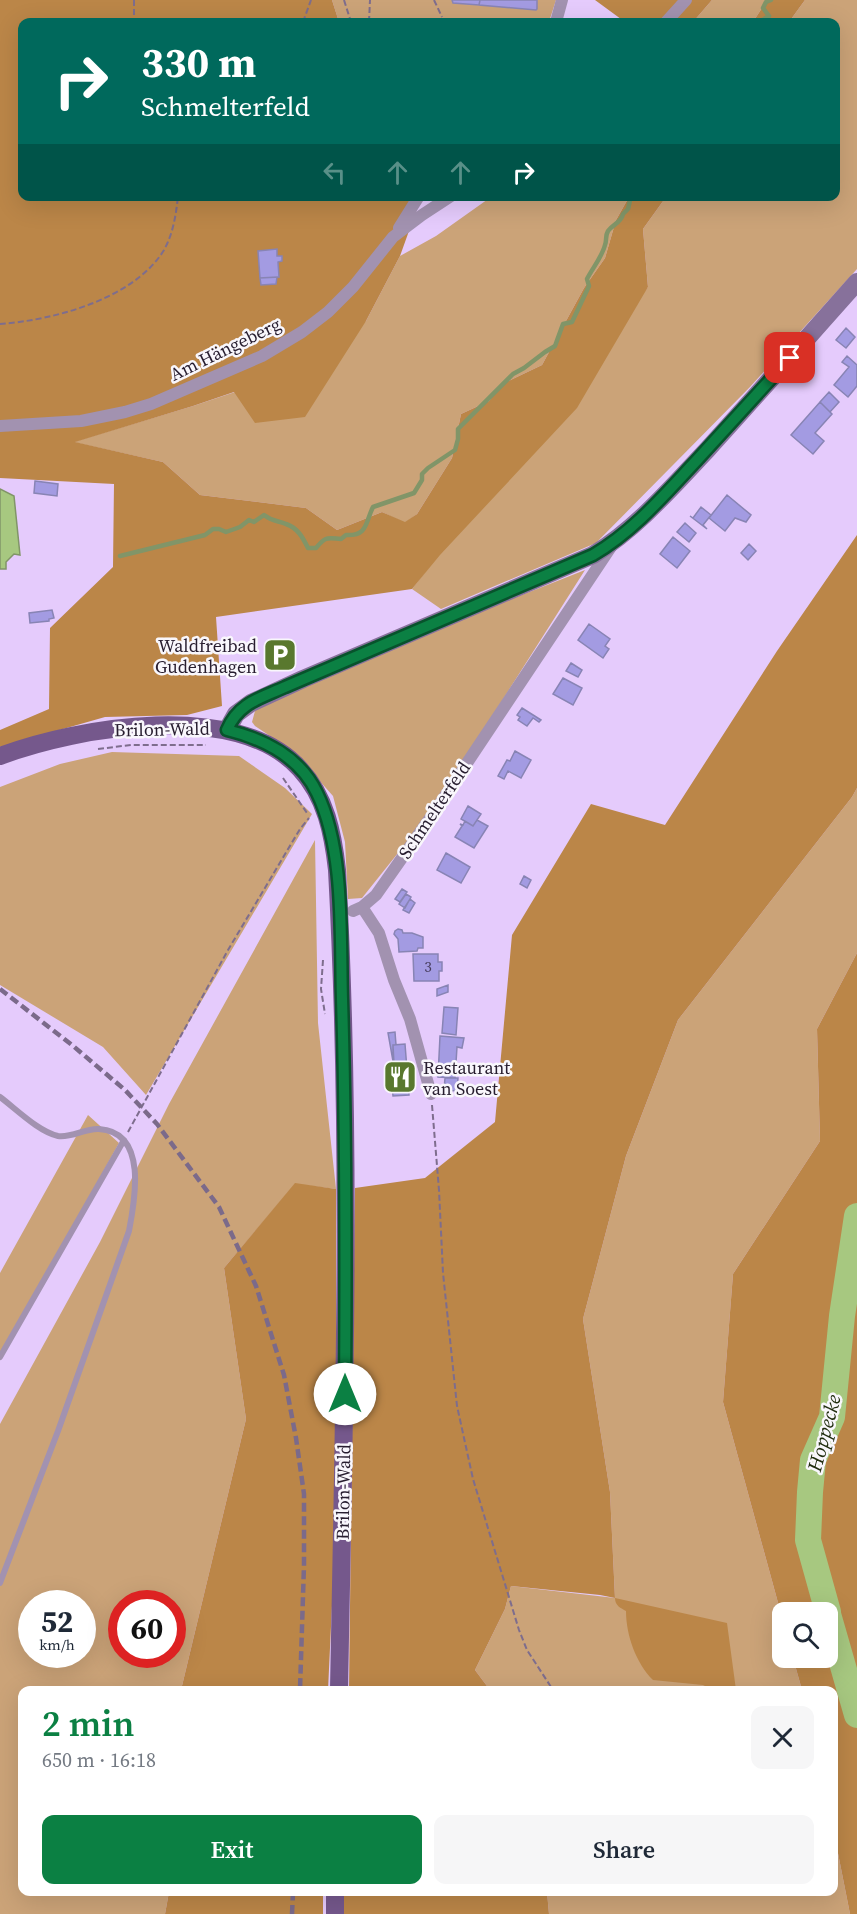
<!DOCTYPE html>
<meta charset="utf-8">
<style>
body{margin:0;font-family:"Source Serif 4",serif;background:#f6f6f7;color:#1f2937;height:100vh;display:flex;flex-direction:column;font-size:22px;white-space:nowrap}
*{box-sizing:border-box;margin:0}
p{font-size:20px;color:#747a83}
.icon{flex:none;width:33px;height:33px;fill:none;stroke:currentColor;stroke-width:2;stroke-linecap:round;stroke-linejoin:round}
.map{position:relative;flex:1;overflow:hidden}
.sheet{position:absolute;left:18px;top:1686px;width:820px;height:210px;display:flex;flex-direction:column;background:#fff;border-radius:12px;box-shadow:0 6px 24px #0002}
.sheet>*{flex:none}
.guide{position:absolute;left:18px;top:18px;width:822px;height:183px;border-radius:12px;box-shadow:0 6px 24px #0002;background:#00695c;color:#fff;overflow:hidden}
.fabs{position:absolute;left:772px;top:1602px;display:grid;gap:12px}
.fabs a{display:grid;place-items:center;width:66px;height:66px;border-radius:12px;background:#fff;box-shadow:0 6px 24px #0002;font-size:30px}
.speed{position:absolute;left:18px;top:1590px;display:flex;gap:12px;font-size:30px;font-weight:700;text-align:center}
.speed>*{display:grid;place-content:center;width:78px;height:78px;border-radius:50%;background:#fff;box-shadow:0 6px 24px #0002;line-height:1}
.speed small{font-size:15px;font-weight:400}
.speed .limit{border:9px solid #d22;background:#fff;color:#111}
.pin{position:absolute;display:grid;place-items:center;width:51px;height:51px;color:#fff;margin:-26px;border-radius:12px;box-shadow:0 3px 9px #0006}
.me{position:absolute;width:66px;margin:-33px;rotate:0deg;stroke-linejoin:round;filter:drop-shadow(0 0 4px #0008)}
.turn{display:flex;align-items:center;gap:21px;height:126px;padding:0 24px;font-size:27px}
.turn .icon{width:78px;height:78px;stroke-width:2.5}
.turn b{display:block;font-size:42px;line-height:51px}
.lanes{display:flex;align-items:center;height:57px;padding:0 24px;background:#0003;justify-content:center;gap:30px;direction:ltr}
.lanes .off{opacity:.35}
.round{display:grid;place-items:center;flex:none;width:63px;height:63px;border-radius:12px;background:#f6f6f7}
.headline{display:flex;align-items:center;justify-content:space-between;height:102px;padding:0 24px}
h1{font-size:36px;font-weight:600;line-height:45px;color:#0b8043}
.cta{display:flex;gap:12px;margin-top:auto;padding:12px 24px}
.cta a{flex:1;height:69px;border-radius:12px;background:#0b8043;color:#fff;font-size:24px;font-weight:600;line-height:69px;text-align:center}
.cta a+a{background:#f6f6f7;color:#1f2937}
.map>svg:first-child{display:block}
.green{fill:#cba378;fill-rule:evenodd}
.forest{fill:#bb8648}
.water{fill:#a7c880;stroke:#819568;stroke-width:1.5}
.lines{fill:none;stroke-linecap:round;stroke-linejoin:round}
.stream{stroke:#819568;stroke-width:4.5}
.river{stroke:#a7c880;stroke-width:26}
.building{fill:#a39be2;stroke:#8884b4;stroke-width:1.5}
.path{stroke:#7e6d8d;stroke-width:2;stroke-dasharray:6 3;stroke-linecap:butt}
.lane{stroke:#a292b0;stroke-width:6}
.street{stroke:#a292b0;stroke-width:12}
.secondary{stroke:#87719b;stroke-width:18}
.primary{stroke:#75588c;stroke-width:18}
.rail{stroke:#7b6a8a;stroke-width:4.5;stroke-dasharray:9 4.5;stroke-linecap:butt}
.route-casing{stroke:#07532c;stroke-width:15}
.route{stroke:#0b8043;stroke-width:10}
.labels{text-anchor:middle;dominant-baseline:central;stroke-width:5;stroke-linejoin:round;paint-order:stroke}
.number-label{font-size:15px;fill:#463c5c}
.street-label{font-size:18px;fill:#271d2f;stroke:#f9f7fc}
.poi-label{font-size:18px;fill:#271d2f;stroke:#f9f7fc;text-anchor:end}
.water-label{font-size:20px;font-style:italic;fill:#212e10;stroke:#f9f7fc}
</style>
<div class="map">
<svg width="857" height="1914" viewBox="0 0 857 1914">
<rect width="100%" height="100%" fill="#e5cbfc"/>
<!-- green -->
<path class="green" d="M332,0H556L549,22H339Z
M712,0H767L753,22H693Z
M805,0H857V269L750,387L596,543L441,609L412,589L648,287L643,229L666,197L836,196V22H789Z
M491,197H629L616,220L605,258L584,288L542,365L502,384L489,401L461,414L452,458L417,514L405,523L382,512L337,530L306,508L200,495L163,462L73,442L193,406L235,392L366,321L400,256L436,236Z
M585,570L434,808L362,898L348,899L345,842L333,796L294,752L255,726L252,722L255,711L263,704L454,622Z
M112,752L239,756L285,788L312,814L146,1095L103,1047L0,985V787L60,764Z
M857,788V953L817,1029L820,1141L733,1274L723,1402L783,1621V1658H793L802,1690H490L475,1670L505,1609L511,1586L615,1598L610,1492L583,1319L626,1156L678,1020L852,797Z
M315,840L318,1023L336,1189L295,1184L224,1268L246,1419L181,1690H22V1892H169L165,1914H0V1424L100,1242L169,1104ZM32,1604H82V1654H32ZM122,1604H172V1654H122Z
M88,1115L119,1143L0,1358V1273Z
M834,1833L850,1914H549L547,1892H834Z"/>
<!-- forest -->
<path class="forest" d="M0,0H332L339,22H22V196H415L419,203L400,256L366,321L305,417L255,423L234,392L193,406L75,442L163,462L200,495L306,508L337,530L382,512L405,522L417,514L452,458L461,414L489,401L502,384L542,365L584,288L605,258L616,220L629,197H666L643,229L648,287L577,408L440,555L412,589L216,617L222,706L187,715L105,717L0,747V730L49,709L50,628L113,567L114,484L0,478Z
M595,0H712L693,22H625Z
M767,0H805L789,22H753Z
M857,535V788L852,797L678,1020L626,1156L583,1319L610,1492L615,1598L727,1623L736,1690H713L703,1685L653,1680C636,1663 626,1635 626,1611C621,1608 615,1606 615,1598L600,1595L511,1586L505,1609L475,1670L490,1690H349L355,1188L425,1178L495,1122L512,935L591,804L665,825L777,651Z
M857,953V1914H850L834,1833V1690H802L793,1658H828V1612H783V1621L723,1402L733,1274L820,1141L817,1029Z
M295,1183L336,1189V1521L328,1690H181L246,1419L224,1268Z
M169,1892H323V1914H165Z
M344,1892H547L549,1914H344Z"/>
<!-- water -->
<path class="water" d="M0,489L14,496L20,555L14,554L6,562V569H0Z"/>
<g class="lines">
<!-- stream -->
<path class="stream" d="M759,22L769,16L763,8L766,2L771,0
M120,556L205,535L213,529H219L226,532L240,527L249,520L254,522L264,515C273,522 277,520 286,524C298,528 303,538 308,548H316C326,536 327,538 341,539L346,535C368,536 365,523 373,507L414,493L422,480V474L428,468L455,450L458,439V429L513,374L524,368L545,352L555,346L563,324L572,322L589,286L587,279C592,269 602,257 605,245C607,240 605,236 608,231C613,224 621,223 623,214L628,209L631,196"/>
<!-- river -->
<path class="river" d="M828,1612L808,1540L810,1492L813,1460L832,1417L842,1316L857,1216
M828,1614L857,1715"/>
</g>
<!-- building -->
<path class="building" d="M452,0H480L479,5L453,3Z
M480,0H537V9L536,10L479,5Z
M277,249V256H282V261L278,262L279,277L260,278L258,251Z
M277,277L276,284L261,285L260,278Z
M846,328L855,337L846,348L836,340Z
M847,356L857,365V386L848,397L834,385L849,367L842,362Z
M829,392L839,402L830,412L820,402Z
M820,402L832,414L815,433L824,441L813,454L791,435Z
M35,481L58,484L57,496L34,493Z
M727,495L751,515L746,522L735,518L725,531L709,518Z
M701,507L711,515L703,525L707,529L690,516L693,518Z
M685,523L696,533L689,542L677,532Z
M673,537L690,551L677,568L660,554Z
M749,544L756,551L748,560L741,553Z
M52,610L54,618L49,619V621L30,623L29,613Z
M589,624L610,639L605,646L609,649L603,658L578,640Z
M571,663L582,670L578,677L566,671Z
M563,678L582,688L573,705L553,694Z
M522,708L541,720L539,722L533,718L527,726L518,720L520,717L517,715Z
M515,751L531,760L521,778L508,771L504,779L498,776L507,760L510,761Z
M468,806L481,814L473,826L461,819Z
M477,820L488,826L474,848L455,837L462,826L460,824L463,825L465,821L473,826Z
M446,853L470,867L461,883L437,870Z
M524,876L531,880L527,888L520,884Z
M402,889L407,892L400,902L395,899Z
M406,894L411,897L405,908L399,904Z
M410,899L415,903L409,913L403,910Z
M398,929L402,930L403,933H412L423,937V948H418L417,951L399,952L398,939L394,934L395,931Z
M413,954H438V962H442V971H439V981H414Z
M448,985V992L437,996V989Z
M444,1007L458,1008L456,1035L442,1033Z
M395,1032L396,1045H393V1061L388,1033Z
M440,1036L464,1038L462,1048L457,1047L455,1078L438,1077Z
M405,1044L409,1095L393,1096L392,1085H395L394,1069L389,1070V1064H394L393,1045Z
M445,1078H458L457,1091L444,1090Z"/>
<g class="lines">
<!-- path -->
<path class="path" d="M134,0V22
M344,0L351,22
M434,0L442,17
M303,22L311,0
M369,22L370,0
M0,324C54,320 134,299 164,250C173,234 176,215 178,196
M98,749L131,745H206
M283,778L307,813
M323,960L321,989L325,1014
M432,1105L439,1190L443,1273L457,1406L473,1479L519,1630L527,1650L553,1690
M128,1132L228,950L300,829L309,818"/>
<!-- lane -->
<path class="lane" d="M0,1097C16,1109 39,1132 58,1136C72,1138 85,1128 99,1129C148,1132 135,1200 129,1231L58,1431L0,1583
M0,1357L124,1140"/>
<!-- street -->
<path class="street" d="M556,22L562,0
M666,22L686,0
M399,228L419,196
M0,426L81,421L125,412L151,404L262,356L302,332L328,312L353,287L393,237L422,215L451,196
M362,907L379,933L394,980L410,1019L431,1094
M353,911L362,907L376,895L435,811L611,547"/>
<!-- secondary -->
<path class="secondary" d="M227,730L236,714L251,703L303,679L593,555C637,528 672,487 707,450C758,394 807,338 857,282"/>
<!-- primary -->
<path class="primary" d="M0,756C78,727 237,699 300,769C326,797 333,834 337,870C352,1144 344,1417 339,1690
M335,1914V1892"/>
<!-- rail -->
<path class="rail" d="M0,989L72,1045L125,1090L157,1124L219,1207L256,1286L284,1375L296,1438L304,1494V1565L300,1690
M292,1914L293,1892"/>
</g>
<g class="lines">
<defs>
<path id="route" d="M345,1394C346,1262 346,1131 342,999C340,936 345,850 317,793C300,757 264,739 227,730C238,703 261,698 285,687L593,555C634,531 665,494 697,460C728,426 759,392 790,358"/>
</defs>
<!-- route casing -->
<use href="#route" class="route-casing"/>
<!-- route -->
<use href="#route" class="route"/>
</g>
<!-- icons -->
<defs>
<symbol id="parking-square" viewBox="-11 -11 22 22"><rect x="-9" y="-9" width="18" height="18" rx="4" fill="#59782e" stroke="#f9f7fc"/><path d="M-3.5-5.5H1a3.5 3.5 0 0 1 0 7H-1V5.5H-3.5ZM-1-3.4V-.6H.8a1.4 1.4 0 0 0 0-2.8Z" fill="#fff"/></symbol>
<symbol id="restaurant-square" viewBox="-11 -11 22 22"><rect x="-9" y="-9" width="18" height="18" rx="4" fill="#59782e" stroke="#f9f7fc"/><path d="M-5-6h1v4h1v-4h1v4h1v-4h1v5L-1.5 .5V6h-2V.5L-5-1ZM5-6V6H3V1.5H1.5Q1.5-4 5-6Z" fill="#fff"/></symbol>
</defs>
<g fill-rule="evenodd">
<use href="#parking-square" x="261" y="636" width="38" height="38"/>
<use href="#restaurant-square" x="381" y="1058" width="38" height="38"/>
</g>
<g class="labels">
<!-- number labels -->
<g class="number-label">
<text x="428" y="966">3</text>
</g>
<!-- street labels -->
<g class="street-label">
<text transform="translate(225 349) rotate(-26)">Am Hängeberg</text>
<text transform="translate(162 729) rotate(-1)">Brilon-Wald</text>
<text transform="translate(434 810) rotate(-56)">Schmelterfeld</text>
<text transform="translate(343 1492) rotate(-89)">Brilon-Wald</text>
</g>
<!-- poi labels -->
<g class="poi-label">
<text x="257" y="645">Waldfreibad<tspan x="257" dy="21">Gudenhagen</tspan></text>
<text x="423" y="1067" text-anchor="start">Restaurant<tspan x="423" dy="21">van Soest</tspan></text>
</g>
<!-- water labels -->
<g class="water-label">
<text transform="translate(824 1433) rotate(-75)">Hoppecke</text>
</g>
</g>
</svg>
<div class="fabs">
<a><svg class="icon" aria-label="search" viewBox="0 0 24 24"><circle cx="10" cy="10" r="6"/><path d="M15 15l6 6"/></svg></a>
</div>
<div class="speed"><div>52<small>km/h</small></div><div class="limit">60</div></div>
<div class="pin" style="left:790px;top:358px;background:#d93025"><svg class="icon" aria-label="arrive" viewBox="0 0 24 24"><path d="M6 21V4h12l-3 4 3 4H6"/></svg></div>
<svg class="me" style="left:345px;top:1394px" viewBox="-20 -20 40 40"><circle r="19" fill="#fff"/><path d="M0-13L10 11 0 6-10 11z" fill="#0b8043"/></svg>
<div class="guide">
<div class="turn"><svg class="icon" aria-label="right" viewBox="0 0 24 24"><path d="M7 20v-9h11M14 6l5 5-5 5"/></svg><div><b>330 m</b>Schmelterfeld</div></div>
<div class="lanes"><svg class="icon off" aria-label="left" viewBox="0 0 24 24"><path d="M17 20v-9H6M10 6l-5 5 5 5"/></svg><svg class="icon off" aria-label="ahead" viewBox="0 0 24 24"><path d="M12 20V5M6 11l6-6 6 6"/></svg><svg class="icon off" aria-label="ahead" viewBox="0 0 24 24"><path d="M12 20V5M6 11l6-6 6 6"/></svg><svg class="icon" aria-label="right" viewBox="0 0 24 24"><path d="M7 20v-9h11M14 6l5 5-5 5"/></svg></div>
</div>
<section class="sheet">
<div class="headline"><div><h1>2 min</h1><p>650 m · 16:18</p></div><a class="round"><svg class="icon" aria-label="close" viewBox="0 0 24 24"><path d="M6 6l12 12M18 6L6 18"/></svg></a></div>
<div class="cta"><a>Exit</a><a>Share</a></div>
</section>
</div>
